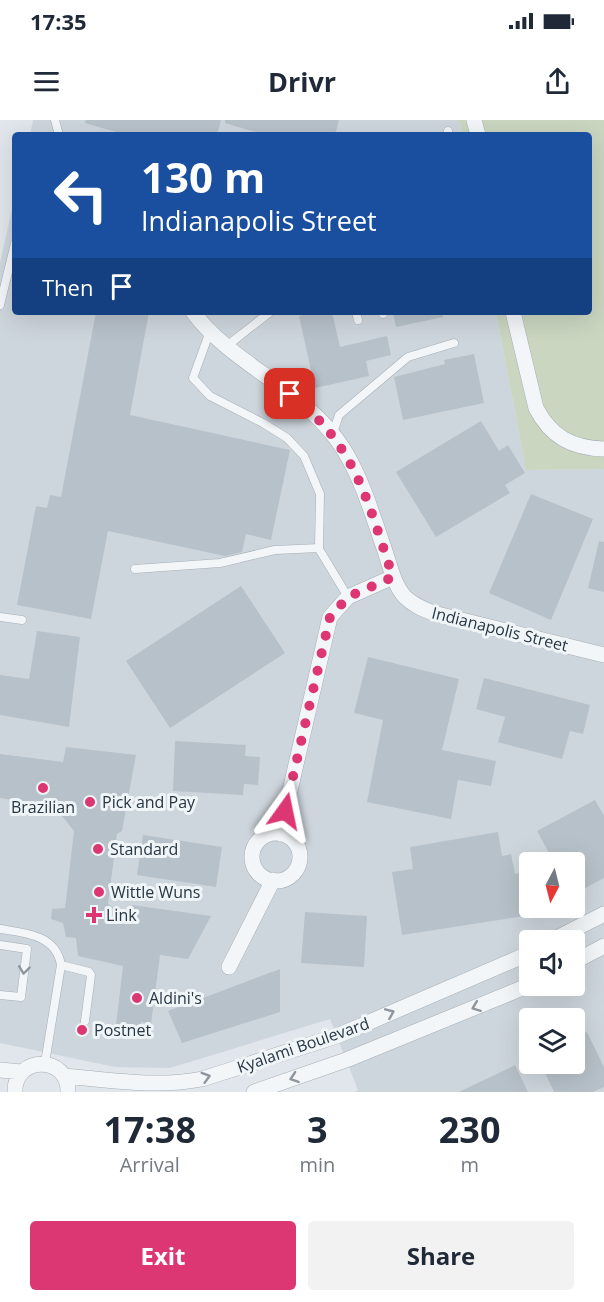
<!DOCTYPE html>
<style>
body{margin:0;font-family:"Open Sans",sans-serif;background:#f2f2f3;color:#1f2937;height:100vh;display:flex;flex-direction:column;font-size:22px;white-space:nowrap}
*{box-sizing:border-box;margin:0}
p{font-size:20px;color:#747a83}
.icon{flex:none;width:33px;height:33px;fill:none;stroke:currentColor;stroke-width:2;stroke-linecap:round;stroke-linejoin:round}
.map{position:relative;height:972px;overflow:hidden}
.sheet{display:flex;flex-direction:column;background:#fff;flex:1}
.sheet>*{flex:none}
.banner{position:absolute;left:12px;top:12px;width:580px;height:183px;border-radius:6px;box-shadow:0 6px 24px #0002;background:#1a4fa0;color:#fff;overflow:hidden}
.needle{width:39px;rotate:187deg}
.controls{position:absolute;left:519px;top:732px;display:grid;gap:12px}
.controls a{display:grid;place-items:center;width:66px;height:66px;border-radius:6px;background:#fff;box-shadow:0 6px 24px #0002;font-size:30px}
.pin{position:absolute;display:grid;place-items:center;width:51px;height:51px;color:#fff;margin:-26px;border-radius:12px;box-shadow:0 3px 9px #0006}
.me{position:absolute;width:66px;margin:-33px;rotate:12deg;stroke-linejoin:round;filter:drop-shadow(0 0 4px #0008)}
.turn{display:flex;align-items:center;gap:21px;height:126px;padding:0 30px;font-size:27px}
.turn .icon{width:78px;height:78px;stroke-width:2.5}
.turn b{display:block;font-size:42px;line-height:51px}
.then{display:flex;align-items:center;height:57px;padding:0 30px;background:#0003;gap:12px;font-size:22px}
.eta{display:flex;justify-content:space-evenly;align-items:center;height:102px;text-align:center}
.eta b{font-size:36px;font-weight:700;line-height:42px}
.action{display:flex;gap:12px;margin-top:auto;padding:12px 30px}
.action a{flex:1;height:69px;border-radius:6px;background:#dd3773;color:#fff;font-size:24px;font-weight:700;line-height:69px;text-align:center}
.action a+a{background:#f2f2f3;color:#1f2937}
.status{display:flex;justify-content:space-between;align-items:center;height:42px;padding:0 30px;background:#fff;direction:ltr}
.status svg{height:16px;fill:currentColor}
header{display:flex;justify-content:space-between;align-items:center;height:78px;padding:0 30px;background:#fff;font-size:27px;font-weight:700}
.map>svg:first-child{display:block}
.built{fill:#ced6dd;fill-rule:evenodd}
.green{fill:#cad6c0}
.building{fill:#b7c1c9}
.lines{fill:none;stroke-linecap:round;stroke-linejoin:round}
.lane-casing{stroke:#a5aeb6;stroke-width:9}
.street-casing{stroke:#a5aeb6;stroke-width:16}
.lane{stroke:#f3f6f8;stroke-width:8}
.street{stroke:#f3f6f8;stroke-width:15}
.oneway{stroke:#8d969e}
.route{stroke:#dd3773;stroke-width:10;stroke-dasharray:0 18}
.poi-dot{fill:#dd3773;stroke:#f0f5f8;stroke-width:2}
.labels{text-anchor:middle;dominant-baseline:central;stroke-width:6;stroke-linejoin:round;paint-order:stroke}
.street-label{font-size:16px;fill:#273744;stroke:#f0f5f8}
.poi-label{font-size:16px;fill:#273744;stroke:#f0f5f8;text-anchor:start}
</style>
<div class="status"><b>17:35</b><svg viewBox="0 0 49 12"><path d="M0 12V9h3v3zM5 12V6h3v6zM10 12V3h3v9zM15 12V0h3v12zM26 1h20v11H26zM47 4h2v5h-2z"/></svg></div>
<header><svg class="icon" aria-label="menu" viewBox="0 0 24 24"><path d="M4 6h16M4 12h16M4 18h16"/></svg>Drivr<svg class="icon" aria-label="share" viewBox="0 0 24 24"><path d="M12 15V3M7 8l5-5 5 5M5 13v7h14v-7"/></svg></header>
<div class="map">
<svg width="604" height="972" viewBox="0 0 604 972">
<rect width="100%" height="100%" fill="#e0e6eb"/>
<!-- built -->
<path class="built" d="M33,0H456L461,4L463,15H30Z
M15,76V192H496L526,350L604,349V972H355L358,970L330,899L170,948L115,947L0,923V143ZM530,742H574V788H530ZM530,820H574V866H530ZM530,898H574V944H530Z"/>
<!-- green -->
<path class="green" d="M456,0H604V349L526,350L496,192H590V15H463L461,4Z"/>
<!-- building -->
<path class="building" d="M86,0H221L217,15H126L85,3Z
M225,0H339L335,15H265L225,3Z
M96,192H149L130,295L290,330L271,420L246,414L242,432L225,436L108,411L91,499L17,485L36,386L47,388L50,375L61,377Z
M316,192H332L340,227L387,216L391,235L366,241L369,256L315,268L299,196Z
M393,192H443V197L396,207Z
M474,234L484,283L403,300L394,257L445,244L444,240Z
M481,301L499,331L508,325L525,353L505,365L510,373L436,417L396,352Z
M531,374L593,399L551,500L489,473Z
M599,421L604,422V472L588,468Z
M241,466L285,533L170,608L126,541Z
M37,511L80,517L69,607L0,595V555L29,559Z
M368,537L459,559L442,630L496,641L491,666L458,660L451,699L367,682L383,600L354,593Z
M484,558L590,585L583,614L570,611L562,639L498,622L505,597L476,589Z
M175,621L246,625L245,636L260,637L258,665L244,664L243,675L173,671Z
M66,627L136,635L122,711L117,714L108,784L131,799L132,785L211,796L188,839L160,835L151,904L141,902L139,917L115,914L123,846L78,836L76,818L66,817L63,803L51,799L52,789L65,788L74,711L54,686L0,678V634L63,642Z
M595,680L604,696V758L574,774V742H554L537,711Z
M498,712L502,736L511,734L515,754L522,752L525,774L530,773V795L402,815L392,752L413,749L410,727Z
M143,715L222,727L216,767L137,755Z
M305,792L367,796L364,847L301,843Z
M280,849V892L182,923L168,891Z
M587,912L604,947V967L593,972H554L541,944H574V918Z
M515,945L528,972H459Z"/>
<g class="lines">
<defs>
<path id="lane" d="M55,0L59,15
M448,11V15
M0,185L15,123
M356,192L358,200
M383,192V194
M210,211L193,258L210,276L263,303L287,318L304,336L320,374L319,429L348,477
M228,225L270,192
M333,313L339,295L408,237L454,223
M135,449L220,443L275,430L319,428
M0,497L22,500
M0,809C26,813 56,815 61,845L45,943
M0,825L27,829L21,877L0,875
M61,845L89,852L91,855L85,901"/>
<path id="street" d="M474,0L478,15
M193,192C232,245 308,271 344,330C363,361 373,397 385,431C390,446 394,465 405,477C413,485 423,489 433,493L604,535
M513,192L536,288C551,317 572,328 604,329
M252 737a24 24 0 1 1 48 0a24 24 0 1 1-48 0Z
M280,714L330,497L348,477L393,457
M553,820L604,794
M574,842L604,826
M229,847L273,760
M0,950L21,952
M64,956C110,960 156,968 202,959L337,916L530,833
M15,972C14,935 69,935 68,972
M254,972L346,940L530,865"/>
</defs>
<!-- lane casing -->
<use href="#lane" class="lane-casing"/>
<!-- street casing -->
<use href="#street" class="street-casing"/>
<!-- lane -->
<use href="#lane" class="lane"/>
<!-- street -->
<use href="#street" class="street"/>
</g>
<!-- one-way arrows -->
<defs><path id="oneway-chevron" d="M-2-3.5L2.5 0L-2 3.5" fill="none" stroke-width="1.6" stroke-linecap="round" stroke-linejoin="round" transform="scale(1.5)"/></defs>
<g class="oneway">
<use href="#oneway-chevron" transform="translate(24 850) rotate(97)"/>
<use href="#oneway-chevron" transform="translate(476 887) rotate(159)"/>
<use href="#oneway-chevron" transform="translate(390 893) rotate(-23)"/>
<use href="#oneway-chevron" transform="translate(206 957) rotate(-16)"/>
<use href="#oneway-chevron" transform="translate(294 958) rotate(161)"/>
</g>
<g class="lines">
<!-- route -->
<path class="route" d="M285,691L330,497L348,477L393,457C367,381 357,326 290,274"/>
</g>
<!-- markers -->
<g class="poi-dot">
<circle cx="43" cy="668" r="6"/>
<circle cx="90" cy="682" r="6"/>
<circle cx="98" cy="729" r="6"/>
<circle cx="99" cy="772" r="6"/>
<path d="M91 786h6v6h6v6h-6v6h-6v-6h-6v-6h6z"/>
<circle cx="137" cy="878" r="6"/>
<circle cx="82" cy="910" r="6"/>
</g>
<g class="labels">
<!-- street labels -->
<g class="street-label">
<text transform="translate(500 509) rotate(14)">Indianapolis Street</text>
<text transform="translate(303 925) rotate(-19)">Kyalami Boulevard</text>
</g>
<!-- poi labels -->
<g class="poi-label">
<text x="102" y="682">Pick and Pay</text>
<text x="43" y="687" text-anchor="middle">Brazilian</text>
<text x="110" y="729">Standard</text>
<text x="111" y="772">Wittle Wuns</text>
<text x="106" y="795">Link</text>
<text x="149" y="878">Aldini's</text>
<text x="94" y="910">Postnet</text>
</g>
</g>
</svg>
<div class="controls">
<a><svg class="needle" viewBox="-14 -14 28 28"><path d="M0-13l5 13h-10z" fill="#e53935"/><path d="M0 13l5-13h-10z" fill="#747a83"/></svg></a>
<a><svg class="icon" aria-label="sound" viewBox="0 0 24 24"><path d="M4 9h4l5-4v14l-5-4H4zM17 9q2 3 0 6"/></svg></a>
<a><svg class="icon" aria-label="layers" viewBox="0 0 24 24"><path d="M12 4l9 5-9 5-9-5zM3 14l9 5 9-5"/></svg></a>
</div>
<div class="pin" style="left:290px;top:274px;background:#d93025"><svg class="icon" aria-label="arrive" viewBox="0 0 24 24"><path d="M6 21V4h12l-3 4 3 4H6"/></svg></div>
<svg class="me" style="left:285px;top:691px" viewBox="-20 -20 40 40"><path d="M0-17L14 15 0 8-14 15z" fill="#dd3773" stroke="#fff" stroke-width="4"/></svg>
<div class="banner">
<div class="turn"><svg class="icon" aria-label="left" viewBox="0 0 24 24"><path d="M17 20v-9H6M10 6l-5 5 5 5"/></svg><div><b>130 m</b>Indianapolis Street</div></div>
<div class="then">Then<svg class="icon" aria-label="arrive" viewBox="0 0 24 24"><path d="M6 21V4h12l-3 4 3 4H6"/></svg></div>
</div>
</div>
<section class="sheet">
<div class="eta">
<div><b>17:38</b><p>Arrival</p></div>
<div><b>3</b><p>min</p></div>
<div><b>230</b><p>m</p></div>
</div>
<div class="action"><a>Exit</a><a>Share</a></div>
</section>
